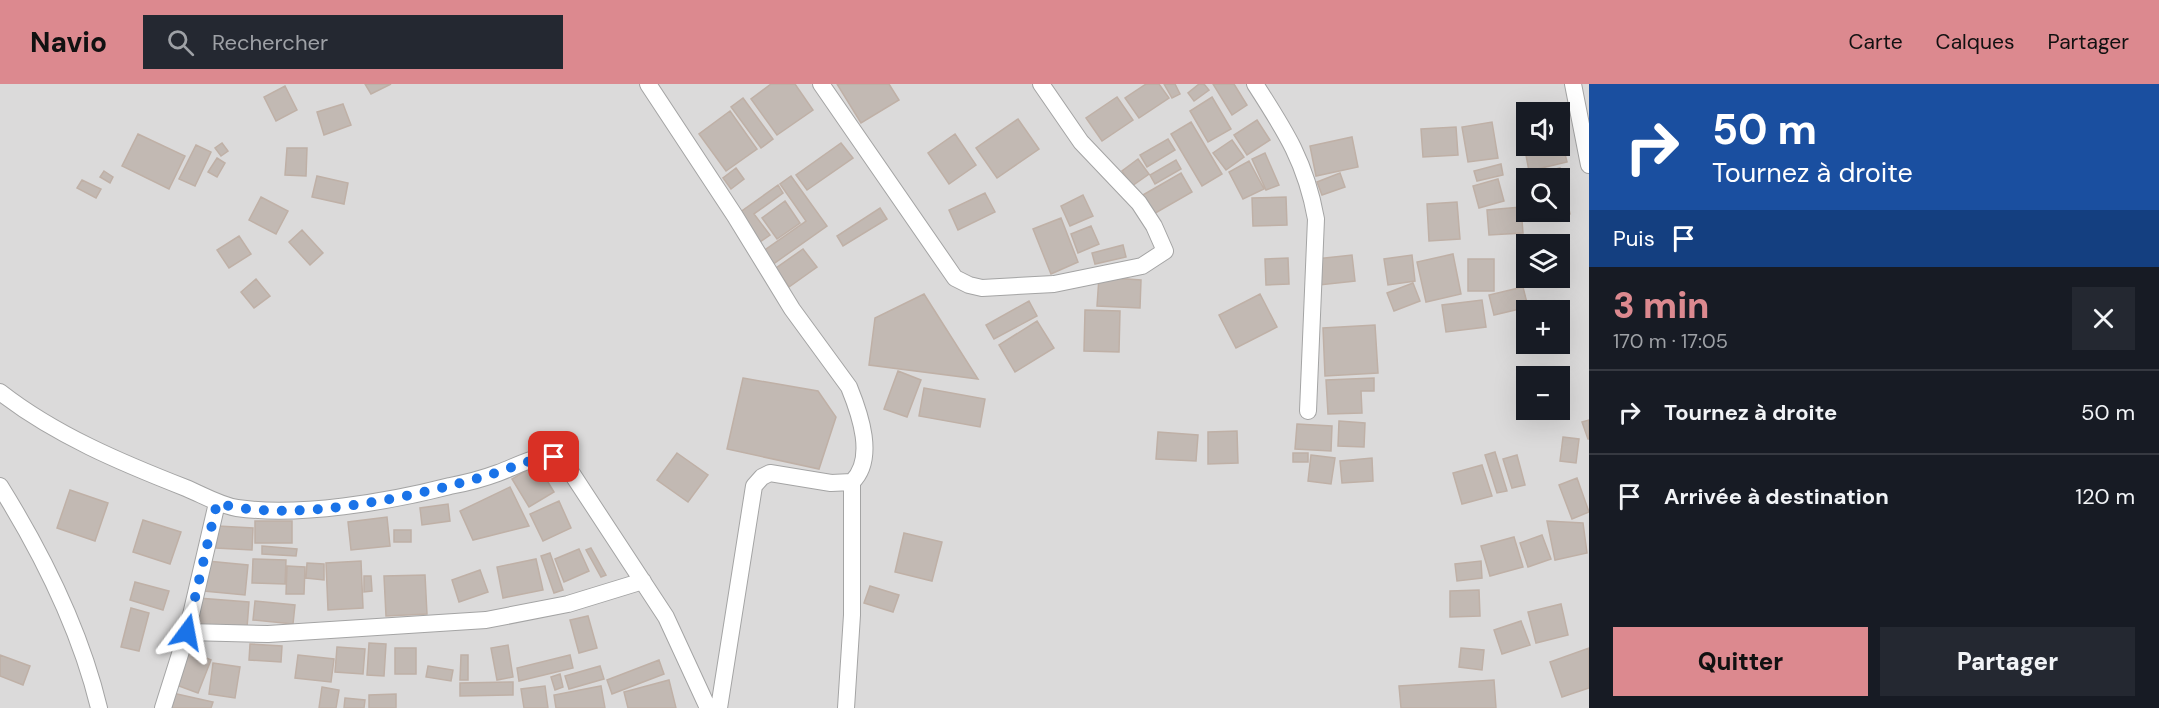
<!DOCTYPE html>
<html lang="fr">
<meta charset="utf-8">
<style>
body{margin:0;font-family:"DM Sans",sans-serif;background:#242831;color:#f1f3f6;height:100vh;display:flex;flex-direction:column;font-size:22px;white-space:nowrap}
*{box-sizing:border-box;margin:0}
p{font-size:20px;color:#9ea1a6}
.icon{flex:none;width:33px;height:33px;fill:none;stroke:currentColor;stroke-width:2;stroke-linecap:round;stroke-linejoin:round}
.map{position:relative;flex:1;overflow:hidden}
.sheet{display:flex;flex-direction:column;background:#171b24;width:570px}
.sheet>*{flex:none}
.top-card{background:#1a4fa0;color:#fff;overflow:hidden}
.fabs{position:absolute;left:1516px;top:18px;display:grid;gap:12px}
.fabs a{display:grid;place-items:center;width:54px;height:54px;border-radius:0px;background:#171b24;box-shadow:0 6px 24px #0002;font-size:30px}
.pin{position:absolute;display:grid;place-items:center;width:51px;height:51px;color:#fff;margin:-26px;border-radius:12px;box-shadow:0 3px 9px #0006}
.me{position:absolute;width:66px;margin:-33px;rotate:13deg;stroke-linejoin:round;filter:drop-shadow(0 0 4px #0008)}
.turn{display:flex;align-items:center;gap:21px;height:126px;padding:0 24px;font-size:27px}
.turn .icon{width:78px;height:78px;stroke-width:2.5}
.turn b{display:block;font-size:42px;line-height:51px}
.then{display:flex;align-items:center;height:57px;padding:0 24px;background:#0003;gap:12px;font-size:22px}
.round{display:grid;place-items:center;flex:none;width:63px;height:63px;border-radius:0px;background:#242831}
.summary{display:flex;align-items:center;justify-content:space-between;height:102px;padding:0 24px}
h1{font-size:36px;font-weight:800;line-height:45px;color:#dc898f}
.cta{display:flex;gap:12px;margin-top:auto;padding:12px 24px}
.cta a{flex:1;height:69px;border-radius:0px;background:#dc898f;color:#111;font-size:24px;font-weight:800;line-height:69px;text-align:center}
.cta a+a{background:#242831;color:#f1f3f6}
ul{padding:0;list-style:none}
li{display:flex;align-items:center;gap:18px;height:84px;padding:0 24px;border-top:2px solid #363941}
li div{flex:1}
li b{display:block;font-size:22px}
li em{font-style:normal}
header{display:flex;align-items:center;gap:36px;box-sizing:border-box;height:84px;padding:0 30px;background:#dc898f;color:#111}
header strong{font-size:28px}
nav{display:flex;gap:33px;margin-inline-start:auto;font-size:21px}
.search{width:420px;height:54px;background:#242831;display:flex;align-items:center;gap:15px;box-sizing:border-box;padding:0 21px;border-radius:0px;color:#9ea1a6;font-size:22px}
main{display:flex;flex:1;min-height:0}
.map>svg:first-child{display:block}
.residential{fill:#dbdada;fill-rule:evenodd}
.building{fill:#c2b9b3;stroke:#bfb0a6;stroke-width:1.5}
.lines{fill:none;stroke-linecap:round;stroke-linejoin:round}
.street-casing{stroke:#a4a4a4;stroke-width:18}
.street{stroke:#fff;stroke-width:16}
.route{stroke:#1a73e8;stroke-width:10;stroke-dasharray:0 18}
</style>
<header>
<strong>Navio</strong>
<div class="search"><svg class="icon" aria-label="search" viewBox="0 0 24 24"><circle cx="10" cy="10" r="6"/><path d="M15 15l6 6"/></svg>Rechercher</div>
<nav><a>Carte</a><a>Calques</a><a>Partager</a></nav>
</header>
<main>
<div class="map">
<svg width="1589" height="624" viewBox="0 0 1589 624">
<rect width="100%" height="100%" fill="#eeeae3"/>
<!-- residential -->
<path class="residential" d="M0,0H1589V624H0ZM1527,28H1560V62H1527ZM1527,94H1560V128H1527ZM1527,160H1560V194H1527ZM1527,226H1560V260H1527ZM1527,292H1560V326H1527Z"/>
<!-- building -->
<path class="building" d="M365,0H391L371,10Z
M771,0H795L813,26L777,51L751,15Z
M837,0H889L899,16L861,39Z
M1146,0H1159L1169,14L1139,34L1125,14Z
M1164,0H1175L1180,10L1172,14Z
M1199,0H1204L1209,6L1194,17L1188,9Z
M1213,0H1234L1247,21L1232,31Z
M285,2L297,26L276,37L264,13Z
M1117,13L1133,36L1102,57L1086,34Z
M1212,13L1231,45L1208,58L1190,27Z
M743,14L773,55L761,64L731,23Z
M343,20L351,41L324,51L317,28Z
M1558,20L1559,28H1527V46L1524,24Z
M730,27L757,65L726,87L699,50Z
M1018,35L1039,65L997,94L976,64Z
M1257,36L1270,56L1247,71L1234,51Z
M1191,38L1222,90L1202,102L1171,50Z
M1492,38L1498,74L1468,78L1462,43Z
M1456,43L1458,71L1423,73L1421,45Z
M138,50L185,72L169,105L122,82Z
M955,50L976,81L949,100L928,69Z
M1352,53L1358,83L1316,92L1310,62Z
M1168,55L1175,66L1147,83L1140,71Z
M1232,56L1244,73L1226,86L1213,69Z
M1562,57L1567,78L1529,87L1525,66L1543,62H1560Z
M222,59L228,67L221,72L215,64Z
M841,59L853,74L807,106L796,91Z
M196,61L211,68L195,102L179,95Z
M287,64H307L306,92L285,91Z
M1265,69L1279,101L1266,106L1252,75Z
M217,74L225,79L217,93L208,88Z
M1138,75L1149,90L1132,102L1122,87Z
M1176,76L1181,85L1155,100L1150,91Z
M1249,77L1264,105L1243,115L1229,88Z
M1501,80L1503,91L1477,97L1474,87Z
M736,84L744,95L731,105L723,94Z
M1560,84L1570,130L1540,136L1538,128H1560V94H1530V91Z
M104,87L113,93L110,99L100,93Z
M1181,89L1192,108L1152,131L1141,112Z
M1340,89L1345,103L1322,111L1317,98Z
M317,92L348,99L344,120L312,113Z
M791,92L827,142L772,181L762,168L806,137L780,100Z
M1498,95L1504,117L1479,124L1473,102Z
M82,96L101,105L96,114L77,104Z
M778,101L783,109L754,130L770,151L760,158L739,129Z
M985,109L995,128L958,146L949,126Z
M1083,111L1093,132L1070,142L1061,122Z
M261,113L288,127L276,150L249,136Z
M1286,113L1287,141L1253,142L1252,114Z
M785,117L800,139L777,155L762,134Z
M1457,118L1460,155L1429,157L1427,120Z
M1521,123L1523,149L1489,151L1487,126Z
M880,124L887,135L843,162L837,152Z
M1061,134L1078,178L1051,190L1033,145Z
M1091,142L1099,160L1078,169L1071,150Z
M302,146L323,169L310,181L289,158Z
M239,152L251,170L229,184L217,166Z
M1123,161L1126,173L1095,180L1092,169Z
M803,165L817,183L789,203L776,184Z
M1453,170L1461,210L1426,218L1417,178Z
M1352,171L1355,197L1319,201L1316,175Z
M1412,171L1415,197L1388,201L1384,175Z
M1288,174L1289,200L1266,201L1265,175Z
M1468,175H1494V207H1468Z
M1099,193L1141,196L1140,224L1097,222Z
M256,195L270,212L254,224L241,208Z
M1413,199L1420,217L1394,227L1387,209Z
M1523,203L1528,223L1494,231L1489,211Z
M924,210L978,295L869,281L875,234Z
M1260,210L1277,243L1236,264L1219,231Z
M1482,216L1486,243L1446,248L1442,221Z
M1029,217L1037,232L994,255L986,241Z
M1085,226L1120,227L1119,268L1084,267Z
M1037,237L1054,264L1015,288L999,261Z
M1375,241L1378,289L1325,292L1323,244Z
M898,287L921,296L907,333L884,325Z
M743,294L818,307L836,333L819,385L727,365Z
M1374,294V307H1361L1362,329L1328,330L1326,296Z
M924,304L985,315L980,343L919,332Z
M1589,336V355H1588L1582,338Z
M1339,337L1365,339L1364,363L1338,362Z
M1297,340L1332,342L1331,367L1295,365Z
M1237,347L1238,379L1208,380V348Z
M1158,348L1198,351L1196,377L1156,375Z
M1563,353L1579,355L1576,379L1560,377Z
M1495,368L1507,407L1497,409L1485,371Z
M677,369L708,391L688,418L657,396Z
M1293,369H1308V378H1293Z
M1311,371L1335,374L1331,400L1308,397Z
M1517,371L1525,401L1512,404L1503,375Z
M1372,374L1373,397L1342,399L1340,377Z
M537,380L554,408L529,423L512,395Z
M1482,381L1492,412L1462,420L1453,389Z
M1577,394L1589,428L1572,435L1559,401Z
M510,403L529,442L473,456L460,427Z
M70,406L108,419L95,457L57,444Z
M559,417L571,444L543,457L530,430Z
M448,420L450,437L422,441L420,424Z
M387,433L390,462L351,466L348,438Z
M143,436L181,448L170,480L133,468Z
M255,437H292V459H255Z
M1547,437L1583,439L1587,469L1555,476Z
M218,442L253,444L252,466L216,464Z
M394,446H411V458H394Z
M904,449L942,458L932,497L895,488Z
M1542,451L1551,475L1528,483L1520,459Z
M1514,453L1523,483L1490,492L1481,462Z
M262,462L297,465L296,472L262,470Z
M591,464L606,491L601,493L586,466Z
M579,465L589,487L564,498L555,475Z
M550,469L563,506L554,509L541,472Z
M253,475L286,476L285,500L252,499Z
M536,475L543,506L503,514L497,483Z
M207,477L248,481L245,511L204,507Z
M361,477L363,524L328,526L326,479Z
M1481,477L1482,494L1457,497L1455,480Z
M307,479L324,480V496L306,494Z
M287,482L305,483L304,510H286Z
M480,486L488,508L459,518L452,496Z
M425,491L427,530L386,532L384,492Z
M364,492H371L372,507L364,508Z
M135,498L169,507L163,526L130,516Z
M870,502L899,511L893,528L864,519Z
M1479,506L1480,532L1450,533V507Z
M198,514L249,518L247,544L195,540Z
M255,517L295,521L293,540L253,536Z
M1561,520L1568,551L1536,559L1528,528Z
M131,524L149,529L139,567L121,563Z
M588,532L597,564L579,569L570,536Z
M1521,537L1530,561L1502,570L1494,546Z
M369,559L386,560L384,592L367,591Z
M250,560L282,562L281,578L249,576Z
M508,561L513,593L497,596L491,564Z
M337,563L365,565L363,590L335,588Z
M395,564H416V590H395Z
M1461,564L1484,566L1482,586L1459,583Z
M1589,564V604L1562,613L1550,578Z
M184,565L211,576L198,609L171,599Z
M0,571L30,582L23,601L0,592Z
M298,571L334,575L331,598L295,594Z
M461,571H468V596H460Z
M570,571L573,584L519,597L517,584Z
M659,576L664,590L612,610L607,596Z
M213,579L240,583L235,614L209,610Z
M428,582L453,586L451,597L426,593Z
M600,582L604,595L569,605L565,592Z
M560,590L563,603L555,606L551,593Z
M669,596L676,624H628L624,608Z
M1494,596L1496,624H1401L1399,602Z
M513,598V611L460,612V599Z
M545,602L548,624H524L521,605Z
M601,602L605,624H556L554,611Z
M322,603L339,606L336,624H319Z
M168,608L213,618L211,624H165Z
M396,610V624H369V611Z
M345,614L365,616L364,624H344Z"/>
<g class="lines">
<defs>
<path id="street" d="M648,0L735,132L792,225L849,303C860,330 876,375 852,398L831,399L770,389L762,393L754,402L719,624
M821,0L955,194L969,201L982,204L1054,200L1142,182L1165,167L1154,142L1139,119L1081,58L1041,0
M1255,0C1286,48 1306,79 1316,135L1308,327
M1573,0L1589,81
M0,308C55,351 122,379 186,404C203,411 219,421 237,424C299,433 388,418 450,402C466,399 482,395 498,389C512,384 526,376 541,373C549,372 556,373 563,376L666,533L708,624
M0,402C43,471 80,545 99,624
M187,548L268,550L486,536L568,520L643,497
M163,624L187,548L217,419
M846,624L852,531V398"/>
</defs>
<!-- street casing -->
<use href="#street" class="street-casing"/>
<!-- street -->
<use href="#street" class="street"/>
</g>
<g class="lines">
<!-- route -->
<path class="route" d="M187,548L217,419C289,440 407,414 479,394C504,388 528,374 554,373"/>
</g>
</svg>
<div class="fabs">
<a><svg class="icon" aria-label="sound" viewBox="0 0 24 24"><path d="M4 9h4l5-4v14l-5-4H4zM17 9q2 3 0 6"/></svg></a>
<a><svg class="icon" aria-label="search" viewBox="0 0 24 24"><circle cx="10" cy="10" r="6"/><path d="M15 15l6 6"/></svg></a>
<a><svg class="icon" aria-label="layers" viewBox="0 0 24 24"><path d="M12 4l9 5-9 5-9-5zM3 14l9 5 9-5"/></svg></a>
<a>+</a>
<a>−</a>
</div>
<div class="pin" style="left:554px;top:373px;background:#d93025"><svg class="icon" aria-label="arrive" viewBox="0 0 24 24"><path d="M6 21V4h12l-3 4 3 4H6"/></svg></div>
<svg class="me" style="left:187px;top:548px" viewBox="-20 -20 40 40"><path d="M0-17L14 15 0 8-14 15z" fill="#1a73e8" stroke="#fff" stroke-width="4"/></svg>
</div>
<section class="sheet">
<div class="top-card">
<div class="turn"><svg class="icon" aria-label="right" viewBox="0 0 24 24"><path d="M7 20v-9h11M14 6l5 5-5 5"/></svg><div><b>50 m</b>Tournez à droite</div></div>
<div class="then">Puis<svg class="icon" aria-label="arrive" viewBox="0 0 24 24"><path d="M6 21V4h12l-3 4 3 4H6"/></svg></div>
</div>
<div class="summary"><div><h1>3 min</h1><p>170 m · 17:05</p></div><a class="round"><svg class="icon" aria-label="close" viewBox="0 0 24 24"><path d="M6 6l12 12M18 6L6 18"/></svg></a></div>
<ul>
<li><svg class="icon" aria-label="right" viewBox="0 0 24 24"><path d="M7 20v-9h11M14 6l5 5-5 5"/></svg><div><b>Tournez à droite</b></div><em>50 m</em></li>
<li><svg class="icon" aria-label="arrive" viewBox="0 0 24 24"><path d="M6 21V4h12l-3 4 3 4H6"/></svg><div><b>Arrivée à destination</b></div><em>120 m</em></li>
</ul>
<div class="cta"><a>Quitter</a><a>Partager</a></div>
</section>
</main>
